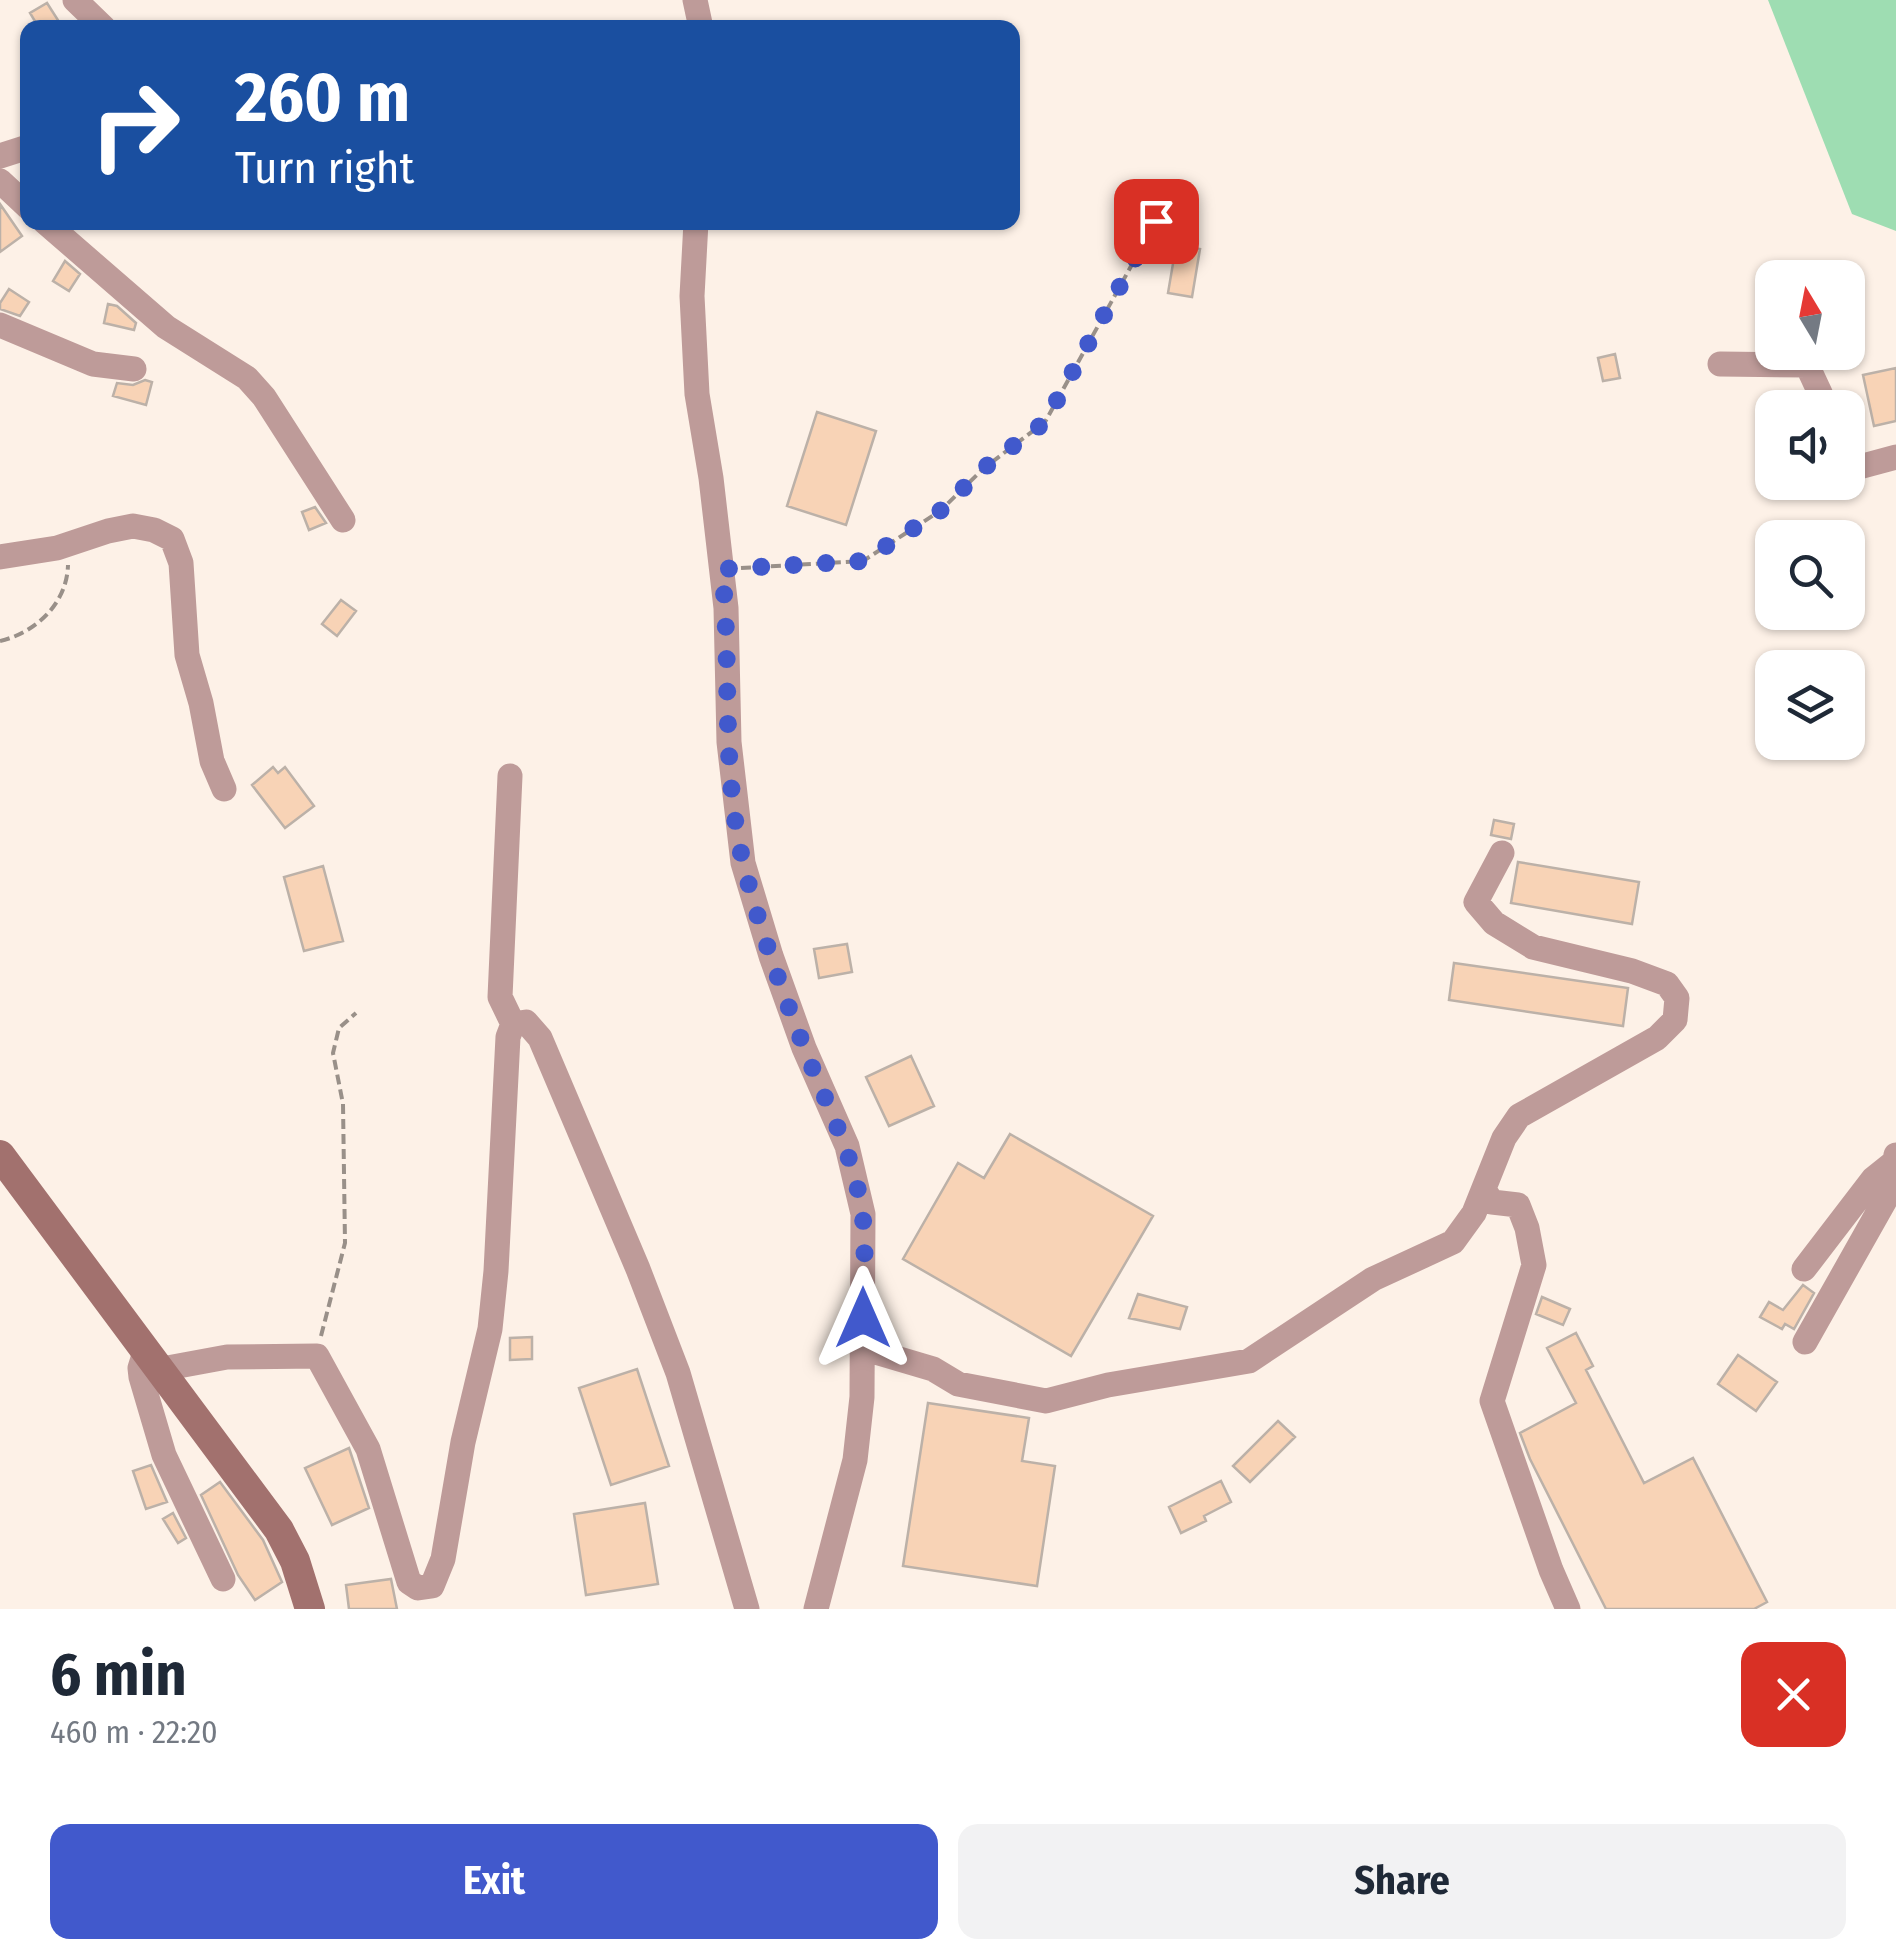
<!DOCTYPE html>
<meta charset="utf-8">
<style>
body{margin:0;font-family:"Fira Sans Condensed",sans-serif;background:#f2f2f3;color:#1f2937;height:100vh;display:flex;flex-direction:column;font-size:38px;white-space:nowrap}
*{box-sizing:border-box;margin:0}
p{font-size:32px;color:#747a83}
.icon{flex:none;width:55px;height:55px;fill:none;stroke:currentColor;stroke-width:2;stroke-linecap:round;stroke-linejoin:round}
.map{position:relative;height:1609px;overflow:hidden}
.side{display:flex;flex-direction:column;background:#fff;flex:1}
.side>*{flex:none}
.hud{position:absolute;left:20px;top:20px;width:1000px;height:210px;border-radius:20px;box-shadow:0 2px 8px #0004;background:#1a4fa0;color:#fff;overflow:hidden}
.needle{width:65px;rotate:350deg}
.fabs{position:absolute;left:1755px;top:260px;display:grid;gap:20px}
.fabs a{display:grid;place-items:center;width:110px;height:110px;border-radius:20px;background:#fff;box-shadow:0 2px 8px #0004;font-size:50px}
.pin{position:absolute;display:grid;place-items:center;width:85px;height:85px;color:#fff;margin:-42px;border-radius:20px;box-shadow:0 5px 15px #0006}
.me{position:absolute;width:110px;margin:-55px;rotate:0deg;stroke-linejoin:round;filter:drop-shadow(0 0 8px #0008)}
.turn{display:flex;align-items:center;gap:35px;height:210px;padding:0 50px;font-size:45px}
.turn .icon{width:130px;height:130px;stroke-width:2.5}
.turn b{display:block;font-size:70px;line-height:85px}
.round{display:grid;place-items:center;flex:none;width:105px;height:105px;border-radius:20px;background:#f2f2f3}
.summary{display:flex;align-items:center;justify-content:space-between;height:170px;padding:0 50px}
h1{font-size:60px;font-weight:700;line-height:75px}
.button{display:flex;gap:20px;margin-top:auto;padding:20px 50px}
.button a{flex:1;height:115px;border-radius:20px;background:#4159cc;color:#fff;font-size:40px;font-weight:700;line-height:115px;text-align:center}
.button a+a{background:#f2f2f3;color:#1f2937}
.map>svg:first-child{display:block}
.green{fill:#9eddb2}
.building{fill:#f8d3b6;stroke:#bcb1a8;stroke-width:2.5}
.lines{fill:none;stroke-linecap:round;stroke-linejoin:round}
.path{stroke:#999089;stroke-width:4;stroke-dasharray:10 5;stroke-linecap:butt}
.street{stroke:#be9b99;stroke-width:25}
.secondary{stroke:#a2716e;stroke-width:30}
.route{stroke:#4159cc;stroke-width:18;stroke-dasharray:0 32.4}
</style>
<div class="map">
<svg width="1896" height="1609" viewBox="0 0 1896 1609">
<rect width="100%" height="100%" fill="#fdf1e7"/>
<!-- green -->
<path class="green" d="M1768,0H1896V231L1852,214Z"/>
<!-- building -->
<path class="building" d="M47,3L63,28H39L30,13Z
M0,204L22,236L0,252Z
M1176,246L1200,249L1192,297L1168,293Z
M65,261L80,274L69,291L53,281Z
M9,289L29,302L20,316L0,309V303Z
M108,304L117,306L136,323L134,330L104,323Z
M1615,354L1620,378L1603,381L1598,358Z
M1896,368V421L1874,426L1863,375Z
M145,380L152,382L146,405L113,396L117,383L133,385Z
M817,412L876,431L846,525L787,506Z
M315,507L326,523L309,530L302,512Z
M341,600L356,611L337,636L322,624Z
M273,767L278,773L285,767L314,806L285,828L252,785Z
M1494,820L1514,824L1511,839L1491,835Z
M1518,862L1639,882L1632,924L1511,903Z
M323,866L343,941L304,951L284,877Z
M847,944L852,972L819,978L814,949Z
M1454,963L1628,988L1623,1026L1449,1000Z
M911,1056L934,1106L889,1126L866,1077Z
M1010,1134L1153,1216L1071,1356L903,1259L958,1163L984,1178Z
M1803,1285L1814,1293L1794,1329L1785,1324L1782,1329L1760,1317L1769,1302L1783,1310Z
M1138,1294L1187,1307L1180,1329L1129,1318Z
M1542,1297L1570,1309L1563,1325L1536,1314Z
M1576,1333L1593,1366L1586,1370L1644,1483L1693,1458L1767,1602L1754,1609H1606L1530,1459L1520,1433L1576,1403L1547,1348Z
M532,1337V1359L510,1360V1338Z
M1738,1355L1777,1382L1756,1411L1718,1384Z
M637,1369L669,1466L611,1485L579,1388Z
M928,1403L1029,1418L1022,1461L1055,1466L1037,1586L903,1566Z
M1278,1421L1295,1437L1250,1482L1233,1466Z
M349,1448L369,1508L332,1525L305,1468Z
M151,1465L167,1502L146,1509L133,1471Z
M1221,1481L1231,1502L1204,1516L1206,1521L1181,1533L1169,1507Z
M220,1482L263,1540L282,1582L255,1600L238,1575L201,1495Z
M645,1503L658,1584L586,1595L574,1514Z
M173,1513L186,1538L178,1543L163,1519Z
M391,1579L397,1609H349L346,1585Z"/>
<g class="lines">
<!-- path -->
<path class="path" d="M741,568L863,561L940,511L984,468L1045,422L1156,221L1185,234
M0,641C35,633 67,604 68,565
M321,1336L345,1243L343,1104L333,1053L339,1028L356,1013"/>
<!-- street -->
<path class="street" d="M75,0L104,28
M695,0L701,28
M0,156L28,147
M0,181L28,207
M45,222L166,327L247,378L264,397L343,520
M696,222L692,296L697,394L711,478L726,608L729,742L743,863L771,956L804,1048L847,1146L863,1214L862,1397L855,1460L816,1609
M0,325L93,364L134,369
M1720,364L1807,365L1827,408
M1848,470L1896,457
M0,557L57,548L108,531L133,526L154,530L172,539L181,563L187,655L201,703L212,761L224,789
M510,776L500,997L513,1024
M1484,1190L1492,1202L1518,1205L1527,1228L1534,1265L1492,1401L1551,1570L1568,1609
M1804,1269L1873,1179L1893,1163
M1805,1342L1888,1195L1896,1155
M862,1348L933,1369L958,1384L1046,1401L1108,1385L1249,1361L1373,1279L1453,1242L1474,1213L1504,1138L1519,1116L1657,1038L1675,1020L1677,998L1667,984L1632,971L1533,947L1494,923L1476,902L1502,853
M146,1349L140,1368L141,1377L164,1455L223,1579
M162,1369L227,1357L317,1356L368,1449L409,1582L418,1588L432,1586L443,1559L463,1442L490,1329L496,1271L508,1037L513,1024L526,1022L540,1038L638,1269L678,1373L747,1609"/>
<!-- secondary -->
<path class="secondary" d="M0,1155L279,1530L295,1561L310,1609"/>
</g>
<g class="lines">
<!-- route -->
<path class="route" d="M863,1318C863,1284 867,1246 862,1211C853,1152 825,1102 804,1047C781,988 759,927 744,866C720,769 732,667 722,569L863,561L940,511L984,468L1045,422L1156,221"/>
</g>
</svg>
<div class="fabs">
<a><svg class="needle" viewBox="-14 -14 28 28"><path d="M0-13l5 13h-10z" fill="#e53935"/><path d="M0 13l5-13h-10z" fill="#747a83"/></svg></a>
<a><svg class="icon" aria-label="sound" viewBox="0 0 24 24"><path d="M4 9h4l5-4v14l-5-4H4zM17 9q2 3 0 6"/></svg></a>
<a><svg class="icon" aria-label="search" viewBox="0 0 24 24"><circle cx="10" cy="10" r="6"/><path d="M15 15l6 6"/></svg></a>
<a><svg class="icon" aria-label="layers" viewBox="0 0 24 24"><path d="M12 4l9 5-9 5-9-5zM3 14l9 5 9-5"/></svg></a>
</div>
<div class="pin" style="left:1156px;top:221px;background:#d93025"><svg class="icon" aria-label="arrive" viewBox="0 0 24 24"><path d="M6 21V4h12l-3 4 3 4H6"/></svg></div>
<svg class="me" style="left:863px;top:1318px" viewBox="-20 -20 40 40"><path d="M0-17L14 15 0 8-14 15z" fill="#4159cc" stroke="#fff" stroke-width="4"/></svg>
<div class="hud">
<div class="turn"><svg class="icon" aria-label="right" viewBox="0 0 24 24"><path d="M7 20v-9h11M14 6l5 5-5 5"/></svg><div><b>260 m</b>Turn right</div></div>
</div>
</div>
<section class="side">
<div class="summary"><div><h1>6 min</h1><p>460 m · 22:20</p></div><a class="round" style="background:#d93025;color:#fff"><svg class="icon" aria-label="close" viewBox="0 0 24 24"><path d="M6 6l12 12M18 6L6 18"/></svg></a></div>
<div class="button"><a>Exit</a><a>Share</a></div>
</section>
